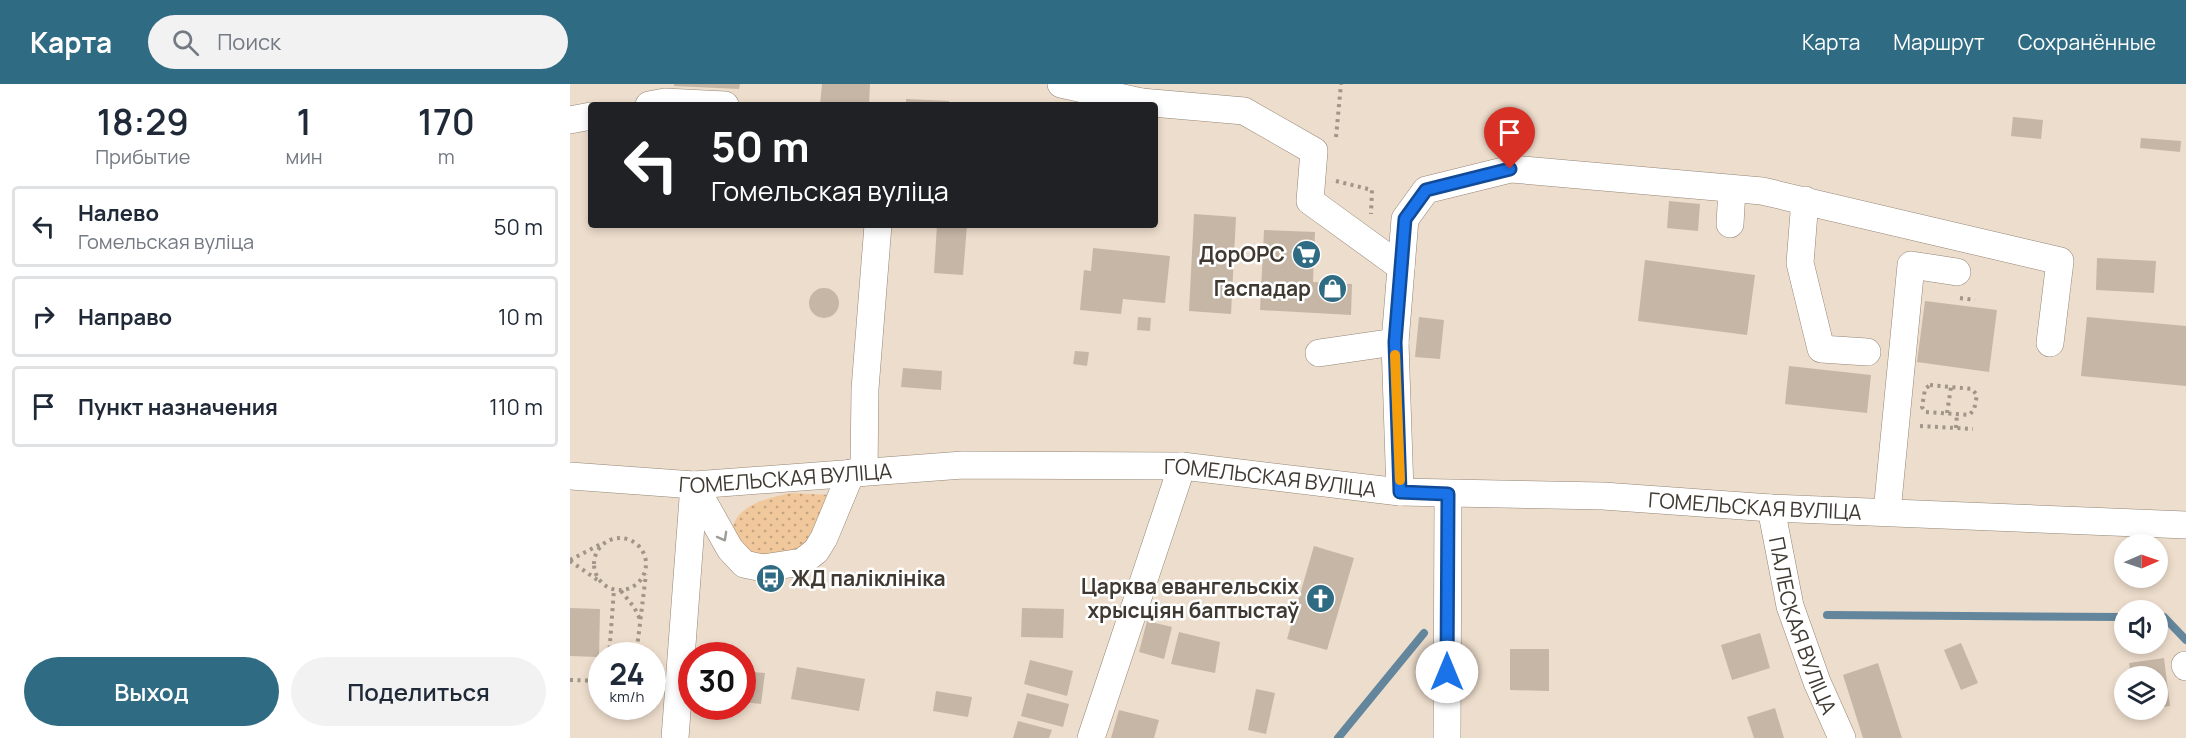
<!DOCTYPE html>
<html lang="ru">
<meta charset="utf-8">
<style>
body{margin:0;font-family:Manrope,sans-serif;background:#f2f2f3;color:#1f2937;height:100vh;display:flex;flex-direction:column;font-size:22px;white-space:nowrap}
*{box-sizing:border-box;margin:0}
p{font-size:20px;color:#747a83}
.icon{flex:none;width:33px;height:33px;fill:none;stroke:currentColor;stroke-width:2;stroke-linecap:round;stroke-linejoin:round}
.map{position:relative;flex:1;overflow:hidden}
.panel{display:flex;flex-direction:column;background:#fff;width:570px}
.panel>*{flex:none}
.guide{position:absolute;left:18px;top:18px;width:570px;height:126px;border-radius:6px;box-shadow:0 3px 9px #0003;background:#202124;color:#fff;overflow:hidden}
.needle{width:39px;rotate:88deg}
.buttons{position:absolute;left:1544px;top:450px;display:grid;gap:12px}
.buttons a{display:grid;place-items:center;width:54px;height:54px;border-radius:50%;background:#fff;box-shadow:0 3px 9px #0003;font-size:30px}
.speed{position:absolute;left:18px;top:558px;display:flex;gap:12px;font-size:30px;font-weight:700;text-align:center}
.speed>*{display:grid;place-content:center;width:78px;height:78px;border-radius:50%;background:#fff;box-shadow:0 3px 9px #0003;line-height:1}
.speed small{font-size:15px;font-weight:400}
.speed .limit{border:9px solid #d22;background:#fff;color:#111}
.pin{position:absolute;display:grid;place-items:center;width:51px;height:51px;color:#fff;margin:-62px -26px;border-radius:50% 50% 50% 0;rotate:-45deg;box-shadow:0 0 6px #0007}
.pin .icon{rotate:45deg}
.me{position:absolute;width:66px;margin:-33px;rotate:0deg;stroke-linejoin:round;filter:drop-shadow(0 0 4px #0008)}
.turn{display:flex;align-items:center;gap:21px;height:126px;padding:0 24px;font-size:27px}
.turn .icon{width:78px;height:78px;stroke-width:2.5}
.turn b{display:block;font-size:42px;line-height:51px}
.eta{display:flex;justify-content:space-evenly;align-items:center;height:102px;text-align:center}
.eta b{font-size:36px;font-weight:600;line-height:42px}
.button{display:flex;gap:12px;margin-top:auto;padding:12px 24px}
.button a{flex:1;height:69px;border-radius:36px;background:#2f6b83;color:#fff;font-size:24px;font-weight:600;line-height:69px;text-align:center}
.button a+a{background:#f2f2f3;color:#1f2937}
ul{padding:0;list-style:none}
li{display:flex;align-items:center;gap:18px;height:81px;margin:0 12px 9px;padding:0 12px;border:3px solid #e0e1e3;border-radius:6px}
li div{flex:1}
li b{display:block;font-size:22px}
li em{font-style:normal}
header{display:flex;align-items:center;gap:36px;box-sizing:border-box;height:84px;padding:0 30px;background:#2f6b83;color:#fff}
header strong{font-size:28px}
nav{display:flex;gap:33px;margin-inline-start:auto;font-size:21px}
.search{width:420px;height:54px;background:#f2f2f3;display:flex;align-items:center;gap:15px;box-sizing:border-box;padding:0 21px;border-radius:33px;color:#747a83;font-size:22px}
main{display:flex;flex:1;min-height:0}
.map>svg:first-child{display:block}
.green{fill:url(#green-dots)}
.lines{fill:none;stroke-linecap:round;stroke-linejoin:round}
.stream{stroke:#63869d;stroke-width:8}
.building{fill:#c6b6a6}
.minor-casing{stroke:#948576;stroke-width:28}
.path{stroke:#a09588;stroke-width:4;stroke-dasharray:3 4.5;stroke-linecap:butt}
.minor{stroke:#fff;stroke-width:27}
.oneway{stroke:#9f9c98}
.route-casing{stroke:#114b97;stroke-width:15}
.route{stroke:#1a73e8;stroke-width:10}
.slow{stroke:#f59e0b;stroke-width:10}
.labels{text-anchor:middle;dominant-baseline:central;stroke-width:5;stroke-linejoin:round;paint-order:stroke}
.poi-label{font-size:21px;font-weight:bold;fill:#3f3932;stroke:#fff;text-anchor:end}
.street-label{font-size:21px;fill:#3f3932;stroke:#fff}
</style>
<header>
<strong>Карта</strong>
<div class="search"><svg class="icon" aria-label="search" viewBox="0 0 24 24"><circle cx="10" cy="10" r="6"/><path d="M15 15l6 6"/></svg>Поиск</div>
<nav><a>Карта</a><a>Маршрут</a><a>Сохранённые</a></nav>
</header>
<main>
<section class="panel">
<div class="eta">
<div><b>18:29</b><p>Прибытие</p></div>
<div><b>1</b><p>мин</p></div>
<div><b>170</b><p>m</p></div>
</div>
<ul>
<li><svg class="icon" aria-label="left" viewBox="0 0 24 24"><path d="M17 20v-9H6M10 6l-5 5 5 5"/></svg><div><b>Налево</b><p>Гомельская вуліца</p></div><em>50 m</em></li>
<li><svg class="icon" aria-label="right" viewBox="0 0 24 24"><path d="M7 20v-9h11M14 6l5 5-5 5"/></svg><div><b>Направо</b></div><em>10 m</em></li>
<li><svg class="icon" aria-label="arrive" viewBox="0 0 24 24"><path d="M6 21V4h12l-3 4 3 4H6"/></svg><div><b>Пункт назначения</b></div><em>110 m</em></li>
</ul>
<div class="button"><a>Выход</a><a>Поделиться</a></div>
</section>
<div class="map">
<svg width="1616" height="654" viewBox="0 0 1616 654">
<defs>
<pattern id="green-dots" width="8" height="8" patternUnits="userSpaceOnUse" patternTransform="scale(1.5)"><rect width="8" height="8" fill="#f1c89c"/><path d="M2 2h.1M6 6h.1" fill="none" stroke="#c5a380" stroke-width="1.8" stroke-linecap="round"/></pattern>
</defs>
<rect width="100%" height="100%" fill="#edddcc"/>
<!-- green -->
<path class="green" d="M221,409L261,411C251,434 244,464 217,470C206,473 194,471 183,471L163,454C163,450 162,443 164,439C173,419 202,413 221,409Z"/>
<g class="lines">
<!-- stream -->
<path class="stream" d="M1257,531L1554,533
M1587,533H1594L1616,556
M768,654L854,549"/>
</g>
<!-- building -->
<path class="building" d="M104,0H170L169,5L104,2Z
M252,0H300L299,21H250Z
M336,15L379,17V21H336Z
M1443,33L1473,36L1471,55L1441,52Z
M1571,54L1611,57L1610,68L1570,64Z
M1099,117L1130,120L1128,147L1097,144Z
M624,130L666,133L661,230L619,227Z
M367,141H397L393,191L364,189Z
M694,146L745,148L743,198L782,200L781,231L690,226Z
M523,164L600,172L595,219L553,215L551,230L510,226L514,186L521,187Z
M1527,174L1586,177L1584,209L1526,206Z
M1075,176L1185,191L1177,251L1068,237Z
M239 219a15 15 0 1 1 30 0a15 15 0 1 1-30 0Z
M1355,217L1427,226L1419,288L1347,278Z
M568,233L581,234L580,247L567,246Z
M849,233L874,236L870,275L845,273Z
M1517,233L1616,242V302L1511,292Z
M505,267L519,268L517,282L503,280Z
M1219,282L1301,291L1297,329L1215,320Z
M333,284L372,287L371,306L331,303Z
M744,462L784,474L757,566L717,555Z
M0,524L30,525L29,573L0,572Z
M452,524L494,525L493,554L451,553Z
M577,537L602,543L594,575L569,568Z
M609,548L650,558L645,589L601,580Z
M1190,549L1200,584L1162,596L1151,561Z
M1391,559L1408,599L1391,606L1374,566Z
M940,565H979V607L940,606Z
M1594,574L1600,622L1587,624V592H1561L1559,579Z
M460,576L503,587L497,612L454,600Z
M1308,579L1332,654H1293L1273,591Z
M227,583L295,595L289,627L221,615Z
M172,587L195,589L191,620L172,618Z
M686,605L705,609L696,650L678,646Z
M366,607L402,613L398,633L363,627Z
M457,609L499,620L493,643L451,632Z
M1205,624L1214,654H1184L1177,633Z
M549,626L589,636L584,654H541Z
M448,637L482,646L479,654H443Z"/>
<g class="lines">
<defs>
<g id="minor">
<path d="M491,0L571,18"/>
<path d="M79,21L95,18L155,21"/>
<path d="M570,21L571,18L674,27L744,67L740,117L831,183"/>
<path d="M0,36L21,32"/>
<path d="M1235,116L1230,179L1251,265L1297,268"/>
<path d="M1160,140L1162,105"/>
<path d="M749,269L825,258"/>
<path d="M294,388L295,305L308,141"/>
<path id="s1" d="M0,392L124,401L393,381L612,382L830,408L1033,412L1201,424L1616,441"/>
<path d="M124,401L160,465L174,480L193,484L232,478L246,467L254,454L281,389"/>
<path d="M830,408L825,258L835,135L856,106L941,85L1192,107L1490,177L1480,259"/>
<path id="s2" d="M1201,424L1220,522L1247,598L1272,654"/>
<path d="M1317,428L1341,181L1387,188"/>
<path d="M1615,581L1616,583"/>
<path d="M105,654L124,401"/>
<path d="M521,654L612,382"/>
<path d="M877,654L878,410"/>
</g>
</defs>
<!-- minor casing -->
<use href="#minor" class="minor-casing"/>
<!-- path -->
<path class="path" d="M766,53L771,0
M766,97L802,106L801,130
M1390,214L1405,216
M1360,301L1402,305L1407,311L1404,326L1399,331L1355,328L1352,323L1355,305Z
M1377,329L1381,303
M1350,342L1403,345
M1386,344L1387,330
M24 480a26 26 0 1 1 52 0a26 26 0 1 1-52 0Z
M0,476L31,460
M0,477L29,497
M51,507L64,523L70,535
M39,572L44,506
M64,572L67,564L76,490
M0,596L32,597"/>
<!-- minor -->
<use href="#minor" class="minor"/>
</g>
<!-- one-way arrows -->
<defs><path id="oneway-chevron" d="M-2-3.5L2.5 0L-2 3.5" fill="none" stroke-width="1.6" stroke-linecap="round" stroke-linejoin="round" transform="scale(1.5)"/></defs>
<use class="oneway" href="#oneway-chevron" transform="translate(153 453) rotate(61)"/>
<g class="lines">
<defs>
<path id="route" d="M877,588L878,410L830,408L825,258L835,135L856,106L940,85"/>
</defs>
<!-- route casing -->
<use href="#route" class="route-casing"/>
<!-- route -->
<use href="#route" class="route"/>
<!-- slow -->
<path class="slow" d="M825,271L830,396"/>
</g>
<!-- icons -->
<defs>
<symbol id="supermarket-disc" viewBox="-11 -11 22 22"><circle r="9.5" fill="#2f6b83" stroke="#fff"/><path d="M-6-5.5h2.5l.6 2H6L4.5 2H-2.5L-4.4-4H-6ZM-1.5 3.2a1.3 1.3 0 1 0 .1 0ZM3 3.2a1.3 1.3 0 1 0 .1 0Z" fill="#fff"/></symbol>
<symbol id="shop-disc" viewBox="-11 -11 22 22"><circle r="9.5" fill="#2f6b83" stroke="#fff"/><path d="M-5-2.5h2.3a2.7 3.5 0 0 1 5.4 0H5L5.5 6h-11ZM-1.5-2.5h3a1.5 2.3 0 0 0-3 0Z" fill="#fff"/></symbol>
<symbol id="bus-disc" viewBox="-11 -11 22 22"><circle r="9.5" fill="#2f6b83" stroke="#fff"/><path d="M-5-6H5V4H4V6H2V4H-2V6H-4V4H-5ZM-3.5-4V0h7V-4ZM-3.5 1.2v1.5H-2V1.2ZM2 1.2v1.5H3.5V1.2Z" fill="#fff"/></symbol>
<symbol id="church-disc" viewBox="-11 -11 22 22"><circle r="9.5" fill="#2f6b83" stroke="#fff"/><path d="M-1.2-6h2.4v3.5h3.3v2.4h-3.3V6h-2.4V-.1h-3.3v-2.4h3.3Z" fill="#fff"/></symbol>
</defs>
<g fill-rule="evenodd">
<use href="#supermarket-disc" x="720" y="154" width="33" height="33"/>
<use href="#shop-disc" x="746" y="188" width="33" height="33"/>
<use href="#bus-disc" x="184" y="478" width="33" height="33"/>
<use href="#church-disc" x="734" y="498" width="33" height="33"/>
</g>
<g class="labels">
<!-- poi labels -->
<g class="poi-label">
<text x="715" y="170">ДорОРС</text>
<text x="741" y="204">Гаспадар</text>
<text x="221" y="494" text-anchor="start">ЖД паліклініка</text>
<text x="729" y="502">Царква евангельскіх<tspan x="729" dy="24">хрысціян баптыстаў</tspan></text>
</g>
<!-- street labels -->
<g class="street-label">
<text stroke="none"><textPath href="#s1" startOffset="216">ГОМЕЛЬСКАЯ ВУЛІЦА</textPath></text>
<text stroke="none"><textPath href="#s1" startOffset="702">ГОМЕЛЬСКАЯ ВУЛІЦА</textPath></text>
<text stroke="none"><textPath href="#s1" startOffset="1188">ГОМЕЛЬСКАЯ ВУЛІЦА</textPath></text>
<text stroke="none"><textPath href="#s2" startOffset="122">ПАЛЕСКАЯ ВУЛІЦА</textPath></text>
</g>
</g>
</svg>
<div class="buttons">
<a><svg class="needle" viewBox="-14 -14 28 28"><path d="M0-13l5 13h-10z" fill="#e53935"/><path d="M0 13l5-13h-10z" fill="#747a83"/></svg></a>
<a><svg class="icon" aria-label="sound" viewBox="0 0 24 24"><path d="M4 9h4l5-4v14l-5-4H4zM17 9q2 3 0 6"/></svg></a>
<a><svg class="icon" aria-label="layers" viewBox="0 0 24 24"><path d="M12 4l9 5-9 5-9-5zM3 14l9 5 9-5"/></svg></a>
</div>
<div class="speed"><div>24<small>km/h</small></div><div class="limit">30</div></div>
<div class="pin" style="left:940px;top:85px;background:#d93025"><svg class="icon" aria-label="arrive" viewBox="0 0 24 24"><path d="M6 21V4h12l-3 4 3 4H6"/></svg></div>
<svg class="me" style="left:877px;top:588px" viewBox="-20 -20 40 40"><circle r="19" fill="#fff"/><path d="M0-13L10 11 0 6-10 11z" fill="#1a73e8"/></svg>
<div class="guide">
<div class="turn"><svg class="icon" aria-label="left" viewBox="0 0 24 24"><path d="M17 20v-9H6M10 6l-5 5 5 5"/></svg><div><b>50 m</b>Гомельская вуліца</div></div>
</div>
</div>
</main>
